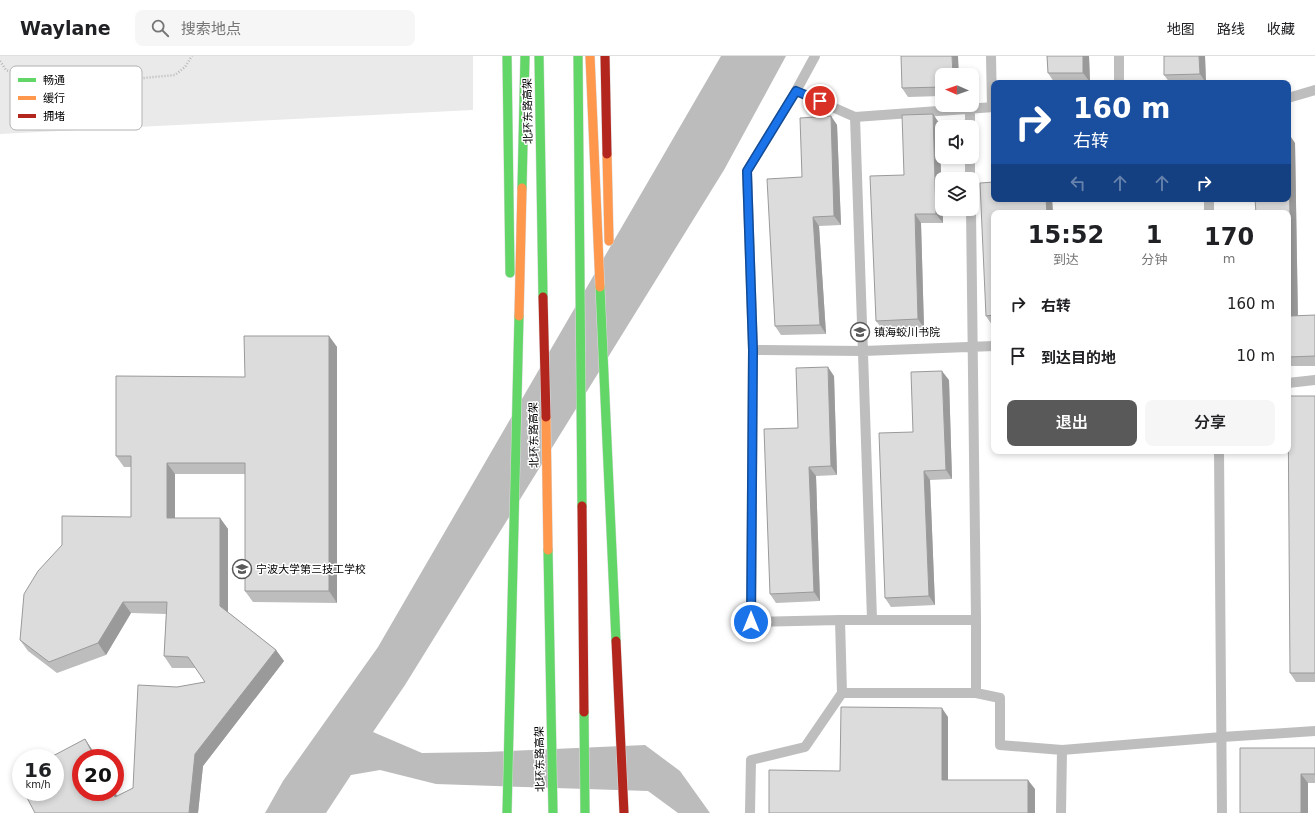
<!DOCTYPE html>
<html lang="zh">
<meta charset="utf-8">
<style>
body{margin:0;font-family:"DejaVu Sans","Noto Sans SC",sans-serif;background:#f6f6f6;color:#202124;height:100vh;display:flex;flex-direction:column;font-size:15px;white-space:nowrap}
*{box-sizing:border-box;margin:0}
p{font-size:13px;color:#757577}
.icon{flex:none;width:22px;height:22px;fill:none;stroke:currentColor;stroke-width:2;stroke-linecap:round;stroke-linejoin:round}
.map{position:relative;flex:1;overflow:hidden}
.side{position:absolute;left:991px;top:154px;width:300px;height:244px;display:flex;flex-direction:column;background:#fff;border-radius:8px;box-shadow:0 2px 6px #0003}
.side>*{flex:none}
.banner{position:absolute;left:991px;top:24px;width:300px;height:122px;border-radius:8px;box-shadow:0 2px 6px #0003;background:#1a4fa0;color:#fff;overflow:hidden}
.needle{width:26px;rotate:272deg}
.tools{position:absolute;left:935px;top:12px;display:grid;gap:8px}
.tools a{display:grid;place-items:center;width:44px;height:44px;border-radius:8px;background:#fff;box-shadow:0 2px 6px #0003;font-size:20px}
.speed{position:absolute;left:12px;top:693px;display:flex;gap:8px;font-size:20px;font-weight:700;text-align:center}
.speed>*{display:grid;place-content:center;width:52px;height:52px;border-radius:50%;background:#fff;box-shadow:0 2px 6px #0003;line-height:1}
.speed small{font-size:10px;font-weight:400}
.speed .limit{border:6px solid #d22;background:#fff;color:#111}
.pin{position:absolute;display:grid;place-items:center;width:34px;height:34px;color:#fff;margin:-17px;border:2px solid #fff;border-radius:50%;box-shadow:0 1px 4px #0007}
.me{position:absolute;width:44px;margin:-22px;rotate:0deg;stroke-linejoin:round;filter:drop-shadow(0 0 3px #0008)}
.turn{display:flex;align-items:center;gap:14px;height:84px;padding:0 16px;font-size:18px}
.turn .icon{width:52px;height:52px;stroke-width:2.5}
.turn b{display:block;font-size:28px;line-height:34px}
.lanes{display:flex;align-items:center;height:38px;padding:0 16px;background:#0003;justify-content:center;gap:20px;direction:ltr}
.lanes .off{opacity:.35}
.eta{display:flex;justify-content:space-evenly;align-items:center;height:68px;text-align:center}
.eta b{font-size:24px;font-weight:600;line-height:28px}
.cta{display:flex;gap:8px;margin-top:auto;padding:8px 16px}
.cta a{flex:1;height:46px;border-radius:8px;background:#595959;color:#fff;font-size:16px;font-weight:600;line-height:46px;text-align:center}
.cta a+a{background:#f6f6f6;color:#202124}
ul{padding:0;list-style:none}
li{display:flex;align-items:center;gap:12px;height:52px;padding:0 16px}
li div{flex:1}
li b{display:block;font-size:15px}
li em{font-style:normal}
header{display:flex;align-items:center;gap:24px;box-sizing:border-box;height:56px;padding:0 20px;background:#fff;border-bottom:1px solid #e0e0e0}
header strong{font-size:19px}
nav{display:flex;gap:22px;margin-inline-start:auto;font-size:14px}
.search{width:280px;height:36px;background:#f6f6f6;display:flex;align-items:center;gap:10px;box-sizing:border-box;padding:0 14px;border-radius:8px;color:#757577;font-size:15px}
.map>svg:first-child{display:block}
.green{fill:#eaeaea}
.water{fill:#bcbcbc}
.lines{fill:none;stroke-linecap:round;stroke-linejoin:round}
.fast-casing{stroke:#dbdbdb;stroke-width:10}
.slow-casing{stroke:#dbdbdb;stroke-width:10}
.jam-casing{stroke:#dbdbdb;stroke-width:10}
.path{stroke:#b8b8b8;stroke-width:2.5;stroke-dasharray:1 2;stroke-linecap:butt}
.lane{stroke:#bebebe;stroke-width:10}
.fast{stroke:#63d668;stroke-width:9}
.slow{stroke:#ff974d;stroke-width:9}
.jam{stroke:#b3261e;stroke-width:9}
.fast-bridge-casing{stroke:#dbdbdb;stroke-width:10;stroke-linecap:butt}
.slow-bridge-casing{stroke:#dbdbdb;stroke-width:10;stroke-linecap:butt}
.jam-bridge-casing{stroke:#dbdbdb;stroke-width:10;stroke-linecap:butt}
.fast-bridge{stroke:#63d668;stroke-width:9}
.slow-bridge{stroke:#ff974d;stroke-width:9}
.jam-bridge{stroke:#b3261e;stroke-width:9}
.wall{fill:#bdbdbd}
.shaded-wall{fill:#9a9a9a}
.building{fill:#dcdcdc;stroke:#9a9a9a}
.route-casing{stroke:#114b97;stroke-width:10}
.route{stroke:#1a73e8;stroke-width:7}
.labels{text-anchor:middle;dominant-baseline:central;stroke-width:3;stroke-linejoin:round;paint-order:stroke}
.street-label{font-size:11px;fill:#000;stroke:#fff}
.poi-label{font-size:11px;fill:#000;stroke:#fff;text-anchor:start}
.key{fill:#fff;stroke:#b2b2b2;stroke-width:1}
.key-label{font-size:11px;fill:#000}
</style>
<header>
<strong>Waylane</strong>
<div class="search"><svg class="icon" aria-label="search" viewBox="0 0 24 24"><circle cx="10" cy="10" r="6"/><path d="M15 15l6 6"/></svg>搜索地点</div>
<nav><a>地图</a><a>路线</a><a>收藏</a></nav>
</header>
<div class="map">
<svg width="1315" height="757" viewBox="0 0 1315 757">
<rect width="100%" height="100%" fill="#fff"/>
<!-- green -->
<path class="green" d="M0,0H473V54L0,78Z"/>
<!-- water -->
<path class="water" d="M721,0H786L724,114L405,629L373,676L422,697L486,696L645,689L680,715L710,757H678L648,735L436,728L380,714L351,719L326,757H265L283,725L378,591Z"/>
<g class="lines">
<defs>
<path id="fast" d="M507,0L510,217
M539,0L543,241
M578,0L582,450
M548,494L553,757
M584,656L585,757"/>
<path id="slow" d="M607,98L609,185
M546,361L548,494"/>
<path id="jam" d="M605,0L607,98
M543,241L546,361
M582,450L584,656"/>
</defs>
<!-- fast casing -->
<use href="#fast" class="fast-casing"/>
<!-- slow casing -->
<use href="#slow" class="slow-casing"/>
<!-- jam casing -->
<use href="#jam" class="jam-casing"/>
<!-- path -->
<path class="path" d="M0,5L6,14L25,21L41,24H99L133,23L175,19L185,11L192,0"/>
<!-- lane -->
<path class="lane" d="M815,0L796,35L747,115L753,294L751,566L840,564L842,637H976L1000,642V689L1062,694L1222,681L1315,675
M991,0L992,51
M1119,0V27
M796,35L855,61L994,51
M1288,42L1315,34
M970,52V71
M855,61L872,563
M970,101V123
M1209,143V157
M753,294L863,295L994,290
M1288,327L1315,324
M1219,395L1222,757
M840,564H976L971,153
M976,637V564
M750,757L751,704L805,691L842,637
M1061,757L1062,694"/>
<!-- fast -->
<use href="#fast" class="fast"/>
<!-- slow -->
<use href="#slow" class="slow"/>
<!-- jam -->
<use href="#jam" class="jam"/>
<defs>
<path id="fast-bridge" d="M522,132L525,0
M600,231L616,585
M507,757L519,260"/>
<path id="slow-bridge" d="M590,0L600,231
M519,260L522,132"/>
<path id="jam-bridge" d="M616,585L624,757"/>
</defs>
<!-- fast-bridge casing -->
<use href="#fast-bridge" class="fast-bridge-casing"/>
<!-- slow-bridge casing -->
<use href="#slow-bridge" class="slow-bridge-casing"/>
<!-- jam-bridge casing -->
<use href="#jam-bridge" class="jam-bridge-casing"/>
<!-- fast-bridge -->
<use href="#fast-bridge" class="fast-bridge"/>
<!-- slow-bridge -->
<use href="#slow-bridge" class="slow-bridge"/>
<!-- jam-bridge -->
<use href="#jam-bridge" class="jam-bridge"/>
</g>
<!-- wall -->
<path class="wall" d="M1047,0H1089L1090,26H1054L1048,17Z
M1164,0H1205L1206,27H1170L1164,19Z
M942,19V40L908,41L902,32Z
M933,58L939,67L943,167H921L924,272L883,274L876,265L904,119Z
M831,60L837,69L841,169L819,170L826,278L781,279L775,270L802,121Z
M1295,87L1298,260L1315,259V310H1288V157Z
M994,143H1052L1053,157H994V269H992L986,260Z
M329,280L337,291V547L253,546L245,535V418H175V462H220L228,473V556L276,594L284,605L203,710L198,757H35L85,683L93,695L97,702H81V736H115L117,740L133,732L177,631L205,626L196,612H172L164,600L166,558L131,557L106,599L57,617L28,595L20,584L131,461V411H124L116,400L245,321Z
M834,320L837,419L816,420L820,545L776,547L770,538L798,372Z
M949,324L952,423L930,424L935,549L891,551L885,542L913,376Z
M1315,340V626H1296L1290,617Z
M1315,692V727H1308L1240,757Z"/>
<!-- shaded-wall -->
<path class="shaded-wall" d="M952,0H958L959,19H953Z
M1083,0H1089L1090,26L1083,17Z
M1199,0H1205L1206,27L1200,18Z
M933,58L939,67L943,167L936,158Z
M831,60L837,69L841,169L834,160Z
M1289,78L1295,87L1298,269L1291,260Z
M1046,143H1052L1053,157H1047Z
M915,158L921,167L924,272L918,263Z
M813,161L819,170L826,278L820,269Z
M329,280L337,291V547L329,535Z
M828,311L834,320L837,419L831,410Z
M942,315L949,324L952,423L946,414Z
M167,407L175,418V473L167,462Z
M809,411L816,420L820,545L814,536Z
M924,415L930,424L935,549L929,540Z
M220,462L228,473V561L220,550Z
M123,546L131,557L106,599L98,587Z
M276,594L284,605L203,710L198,757H189L195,698Z
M942,652L948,661V733L942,724Z
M85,683L93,695L97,702H95Z
M1301,718L1308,727V757H1301Z
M1028,724L1035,733V757H1028Z
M112,736H115L123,752L115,741Z"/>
<!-- building -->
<path class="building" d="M901,0H952L953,19H942V31L902,32Z
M1047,0H1083V17H1048Z
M1164,0H1199L1200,18L1164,19Z
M933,58L936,158H915L918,263L876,265L870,120L904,119L902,59Z
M831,60L834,160L813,161L820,269L775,270L767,123L802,121L800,62Z
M1288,78H1289L1291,260L1315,259V300L1288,301V157H1256L1255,143H1288Z
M994,126V143H1046L1047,157H994V259L986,260L980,127Z
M244,280H329V535H245V407H167V462H220V550L276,594L195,698L189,757H35L24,736H55V702H49L85,683L95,702H81V736H112L115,741L133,732L138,629L177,631L205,626L188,601L164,600L167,546H123L98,587L49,606L20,584L24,538L38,515L62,489V460L131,461V400H116V320L245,321Z
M828,311L831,410L809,411L814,536L770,538L764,373L798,372L796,312Z
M942,315L946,414L924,415L929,540L885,542L879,377L913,376L911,316Z
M1288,340H1315V617H1290Z
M841,651L942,652V724H1028V757H769V714L840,715Z
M1240,692H1315V718H1301V757H1240Z
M21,717V729L16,720Z"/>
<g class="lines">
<defs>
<path id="route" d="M751,566L753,294L747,115L796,35L820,45"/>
</defs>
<!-- route casing -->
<use href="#route" class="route-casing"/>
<!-- route -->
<use href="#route" class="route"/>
</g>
<!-- icons -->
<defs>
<symbol id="school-ring" viewBox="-11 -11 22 22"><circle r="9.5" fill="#fff" stroke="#595959" stroke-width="1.5"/><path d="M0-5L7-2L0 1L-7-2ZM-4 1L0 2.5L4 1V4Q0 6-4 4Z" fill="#595959"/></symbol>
<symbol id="university-ring" viewBox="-11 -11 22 22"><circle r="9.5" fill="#fff" stroke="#595959" stroke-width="1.5"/><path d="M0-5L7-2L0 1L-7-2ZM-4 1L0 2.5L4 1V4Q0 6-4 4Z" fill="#595959"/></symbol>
</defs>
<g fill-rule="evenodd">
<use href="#school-ring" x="849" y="265" width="22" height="22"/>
<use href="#university-ring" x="231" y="502" width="22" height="22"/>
</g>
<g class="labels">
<!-- street labels -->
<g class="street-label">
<text transform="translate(528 55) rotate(-91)">北环东路高架</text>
<text transform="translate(534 379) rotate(-91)">北环东路高架</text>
<text transform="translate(540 703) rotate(-91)">北环东路高架</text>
</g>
<!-- poi labels -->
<g class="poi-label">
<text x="874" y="276">镇海蛟川书院</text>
<text x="256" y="513">宁波大学第三技工学校</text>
</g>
</g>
<!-- legend -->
<rect x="10" y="10" width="132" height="64" rx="6" class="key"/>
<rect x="18" y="22" width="18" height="4" fill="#63d668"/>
<rect x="18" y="40" width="18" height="4" fill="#ff974d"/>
<rect x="18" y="58" width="18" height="4" fill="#b3261e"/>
<g class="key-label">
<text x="43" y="28">畅通</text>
<text x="43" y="46">缓行</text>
<text x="43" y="64">拥堵</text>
</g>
</svg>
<div class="tools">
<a><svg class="needle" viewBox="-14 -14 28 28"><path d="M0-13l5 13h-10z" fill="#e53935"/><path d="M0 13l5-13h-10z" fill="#757577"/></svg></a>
<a><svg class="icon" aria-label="sound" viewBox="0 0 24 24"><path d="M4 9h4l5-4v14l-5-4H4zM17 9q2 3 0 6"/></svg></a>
<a><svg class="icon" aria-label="layers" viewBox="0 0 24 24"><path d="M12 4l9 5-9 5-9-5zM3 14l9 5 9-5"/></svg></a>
</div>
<div class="speed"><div>16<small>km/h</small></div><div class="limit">20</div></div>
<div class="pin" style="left:820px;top:45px;background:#d93025"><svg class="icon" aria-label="arrive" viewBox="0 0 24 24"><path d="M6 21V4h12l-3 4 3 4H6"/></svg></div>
<svg class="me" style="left:751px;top:566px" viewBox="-20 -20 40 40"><circle r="17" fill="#1a73e8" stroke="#fff" stroke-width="3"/><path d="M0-11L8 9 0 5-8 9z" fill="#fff"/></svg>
<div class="banner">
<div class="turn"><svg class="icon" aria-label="right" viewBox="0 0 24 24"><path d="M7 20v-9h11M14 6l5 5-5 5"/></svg><div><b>160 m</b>右转</div></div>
<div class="lanes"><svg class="icon off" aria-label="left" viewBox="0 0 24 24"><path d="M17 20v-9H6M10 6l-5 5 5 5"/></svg><svg class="icon off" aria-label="ahead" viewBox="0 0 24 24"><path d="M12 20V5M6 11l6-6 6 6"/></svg><svg class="icon off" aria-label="ahead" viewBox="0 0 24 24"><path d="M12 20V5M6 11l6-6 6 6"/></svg><svg class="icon" aria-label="right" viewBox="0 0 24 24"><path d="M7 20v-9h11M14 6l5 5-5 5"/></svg></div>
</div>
<section class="side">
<div class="eta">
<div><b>15:52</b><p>到达</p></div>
<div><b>1</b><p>分钟</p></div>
<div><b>170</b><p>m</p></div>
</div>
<ul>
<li><svg class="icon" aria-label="right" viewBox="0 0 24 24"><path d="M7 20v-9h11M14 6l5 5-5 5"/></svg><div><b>右转</b></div><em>160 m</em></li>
<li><svg class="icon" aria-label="arrive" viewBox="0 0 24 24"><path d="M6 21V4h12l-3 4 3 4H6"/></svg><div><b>到达目的地</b></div><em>10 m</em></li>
</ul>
<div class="cta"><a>退出</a><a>分享</a></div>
</section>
</div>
